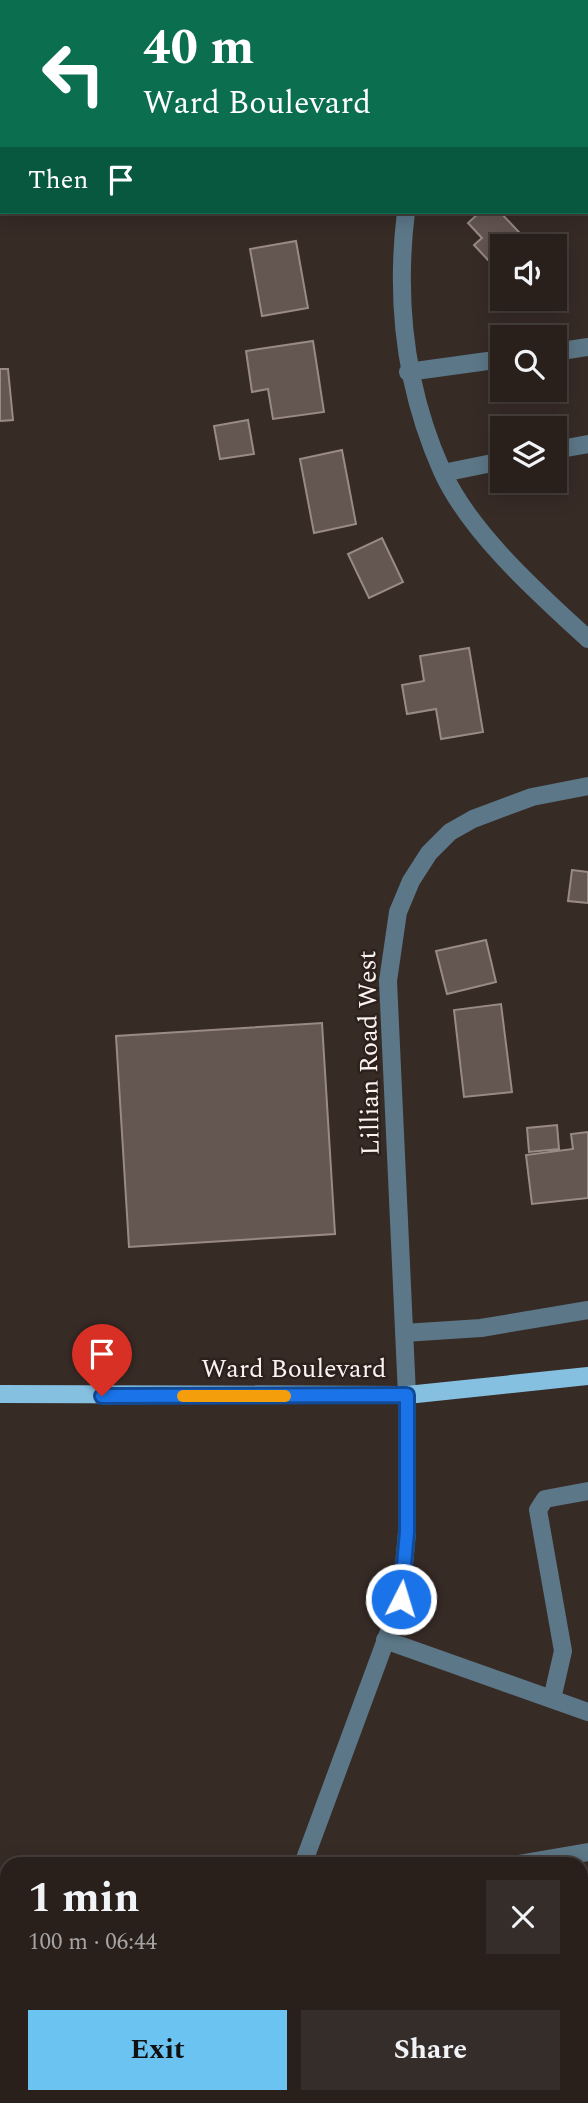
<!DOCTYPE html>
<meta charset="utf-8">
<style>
body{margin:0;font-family:Spectral,serif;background:#352d29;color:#f1f3f6;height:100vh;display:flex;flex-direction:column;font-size:26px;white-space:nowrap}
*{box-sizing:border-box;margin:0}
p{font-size:23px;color:#a5a3a3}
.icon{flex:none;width:38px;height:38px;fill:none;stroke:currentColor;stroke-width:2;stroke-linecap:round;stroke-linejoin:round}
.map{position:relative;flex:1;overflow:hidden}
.sheet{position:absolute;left:0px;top:1857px;width:588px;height:247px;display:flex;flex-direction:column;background:#29201c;border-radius:21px 21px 0 0;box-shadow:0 4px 18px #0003,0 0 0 2px #453e3b}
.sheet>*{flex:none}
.top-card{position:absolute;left:0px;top:0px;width:588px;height:214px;box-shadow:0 4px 18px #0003,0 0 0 2px #453e3b;background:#0b6e4f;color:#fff;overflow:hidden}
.tools{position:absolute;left:490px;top:234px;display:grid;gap:14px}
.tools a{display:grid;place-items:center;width:77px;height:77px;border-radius:0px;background:#29201c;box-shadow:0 4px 18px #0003,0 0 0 2px #453e3b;font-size:35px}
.pin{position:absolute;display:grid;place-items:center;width:60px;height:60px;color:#fff;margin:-72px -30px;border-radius:50% 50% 50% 0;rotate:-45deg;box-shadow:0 0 7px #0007}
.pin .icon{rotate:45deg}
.me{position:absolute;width:77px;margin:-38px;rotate:5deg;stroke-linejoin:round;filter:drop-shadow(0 0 5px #0008)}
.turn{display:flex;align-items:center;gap:24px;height:147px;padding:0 28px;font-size:32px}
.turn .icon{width:91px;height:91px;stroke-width:2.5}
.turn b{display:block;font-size:49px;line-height:60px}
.then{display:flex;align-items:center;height:66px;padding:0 28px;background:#0003;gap:14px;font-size:26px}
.round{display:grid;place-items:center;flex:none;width:74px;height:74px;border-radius:0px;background:#352d29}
.headline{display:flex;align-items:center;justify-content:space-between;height:119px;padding:0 28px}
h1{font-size:42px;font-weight:700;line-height:52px}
.action{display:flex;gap:14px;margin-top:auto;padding:14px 28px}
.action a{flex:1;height:80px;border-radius:0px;background:#6bc3f2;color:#111;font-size:28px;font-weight:700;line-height:80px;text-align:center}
.action a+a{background:#352d29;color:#f1f3f6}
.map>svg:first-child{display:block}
.building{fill:#645651;stroke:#998a85;stroke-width:2}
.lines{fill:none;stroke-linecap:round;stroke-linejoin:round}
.minor{stroke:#5c7787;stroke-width:18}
.major{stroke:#86c0e1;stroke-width:18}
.route-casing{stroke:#114b97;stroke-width:18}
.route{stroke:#1a73e8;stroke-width:12}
.slow{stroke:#f59e0b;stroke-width:12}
.labels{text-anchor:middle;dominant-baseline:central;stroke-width:5;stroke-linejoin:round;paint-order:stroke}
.street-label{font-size:26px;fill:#fbf3f0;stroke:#2d211d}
</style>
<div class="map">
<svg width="588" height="2103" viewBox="0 0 588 2103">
<rect width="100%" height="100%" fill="#372b26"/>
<!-- building -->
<path class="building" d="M480,212H500L533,247H502V275L474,245L482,238L468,223Z
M296,241L308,308L262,316L250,249Z
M313,341L324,412L273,419L268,389L252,392L246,351Z
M0,369H8L13,420L0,421Z
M248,420L254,454L220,459L214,426Z
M342,450L356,524L314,533L300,459Z
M382,538L403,582L369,598L348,554Z
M469,648L483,732L441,739L436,709L407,714L402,685L424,681L420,656Z
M572,870L588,872V903L568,901Z
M486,940L496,982L447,994L436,951Z
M501,1004L512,1092L464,1097L454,1010Z
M322,1023L335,1234L129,1247L116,1036Z
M557,1125L559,1149L529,1152L527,1128Z
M588,1132V1198L532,1204L526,1155L573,1149L571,1134Z"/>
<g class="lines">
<!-- minor -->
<path class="minor" d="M431,2V0
M586,12H588
M0,40H2
M406,212C395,302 405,388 442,471C470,533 539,594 588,639
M555,352L588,347
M408,372L502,359
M555,450L588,444
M443,473L502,461
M404,1333L481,1328L588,1310
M385,1640L588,1712
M552,1699L563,1651L538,1510L545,1499L588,1491
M303,1864L401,1599L407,1532V1395L388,981L398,912L411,881L429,853L450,832L473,819L532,797L588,786
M518,1864L588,1852
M0,1974H2
M408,2096L410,2103
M236,2103L237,2096"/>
<!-- major -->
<path class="major" d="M0,1394L407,1395L588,1376"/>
</g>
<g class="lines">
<defs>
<path id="route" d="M102,1396L407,1395V1532L401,1599"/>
</defs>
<!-- route casing -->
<use href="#route" class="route-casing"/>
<!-- route -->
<use href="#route" class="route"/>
<!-- slow -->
<path class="slow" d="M183,1396H285"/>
</g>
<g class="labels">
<!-- street labels -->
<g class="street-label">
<text transform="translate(369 1053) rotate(-91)">Lillian Road West</text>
<text x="294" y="1369">Ward Boulevard</text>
</g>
</g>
</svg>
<div class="tools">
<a><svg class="icon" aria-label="sound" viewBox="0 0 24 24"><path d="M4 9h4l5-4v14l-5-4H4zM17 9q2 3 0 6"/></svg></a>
<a><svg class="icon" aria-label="search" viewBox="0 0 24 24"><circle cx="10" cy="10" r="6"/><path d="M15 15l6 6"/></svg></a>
<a><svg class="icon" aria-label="layers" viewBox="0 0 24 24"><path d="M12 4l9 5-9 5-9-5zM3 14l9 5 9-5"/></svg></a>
</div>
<div class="pin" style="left:102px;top:1396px;background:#d93025"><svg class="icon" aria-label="arrive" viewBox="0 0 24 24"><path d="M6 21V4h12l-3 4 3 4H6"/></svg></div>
<svg class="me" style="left:401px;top:1599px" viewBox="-20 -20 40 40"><circle r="17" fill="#1a73e8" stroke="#fff" stroke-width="3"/><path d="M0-11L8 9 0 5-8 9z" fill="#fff"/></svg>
<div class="top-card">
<div class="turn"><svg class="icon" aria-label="left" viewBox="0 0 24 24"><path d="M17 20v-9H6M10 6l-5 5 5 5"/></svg><div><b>40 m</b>Ward Boulevard</div></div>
<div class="then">Then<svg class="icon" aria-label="arrive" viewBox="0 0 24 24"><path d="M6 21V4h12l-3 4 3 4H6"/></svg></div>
</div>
<section class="sheet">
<div class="headline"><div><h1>1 min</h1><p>100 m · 06:44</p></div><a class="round"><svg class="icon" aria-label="close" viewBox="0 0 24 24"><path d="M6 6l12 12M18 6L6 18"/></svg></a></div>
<div class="action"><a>Exit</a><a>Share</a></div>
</section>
</div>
